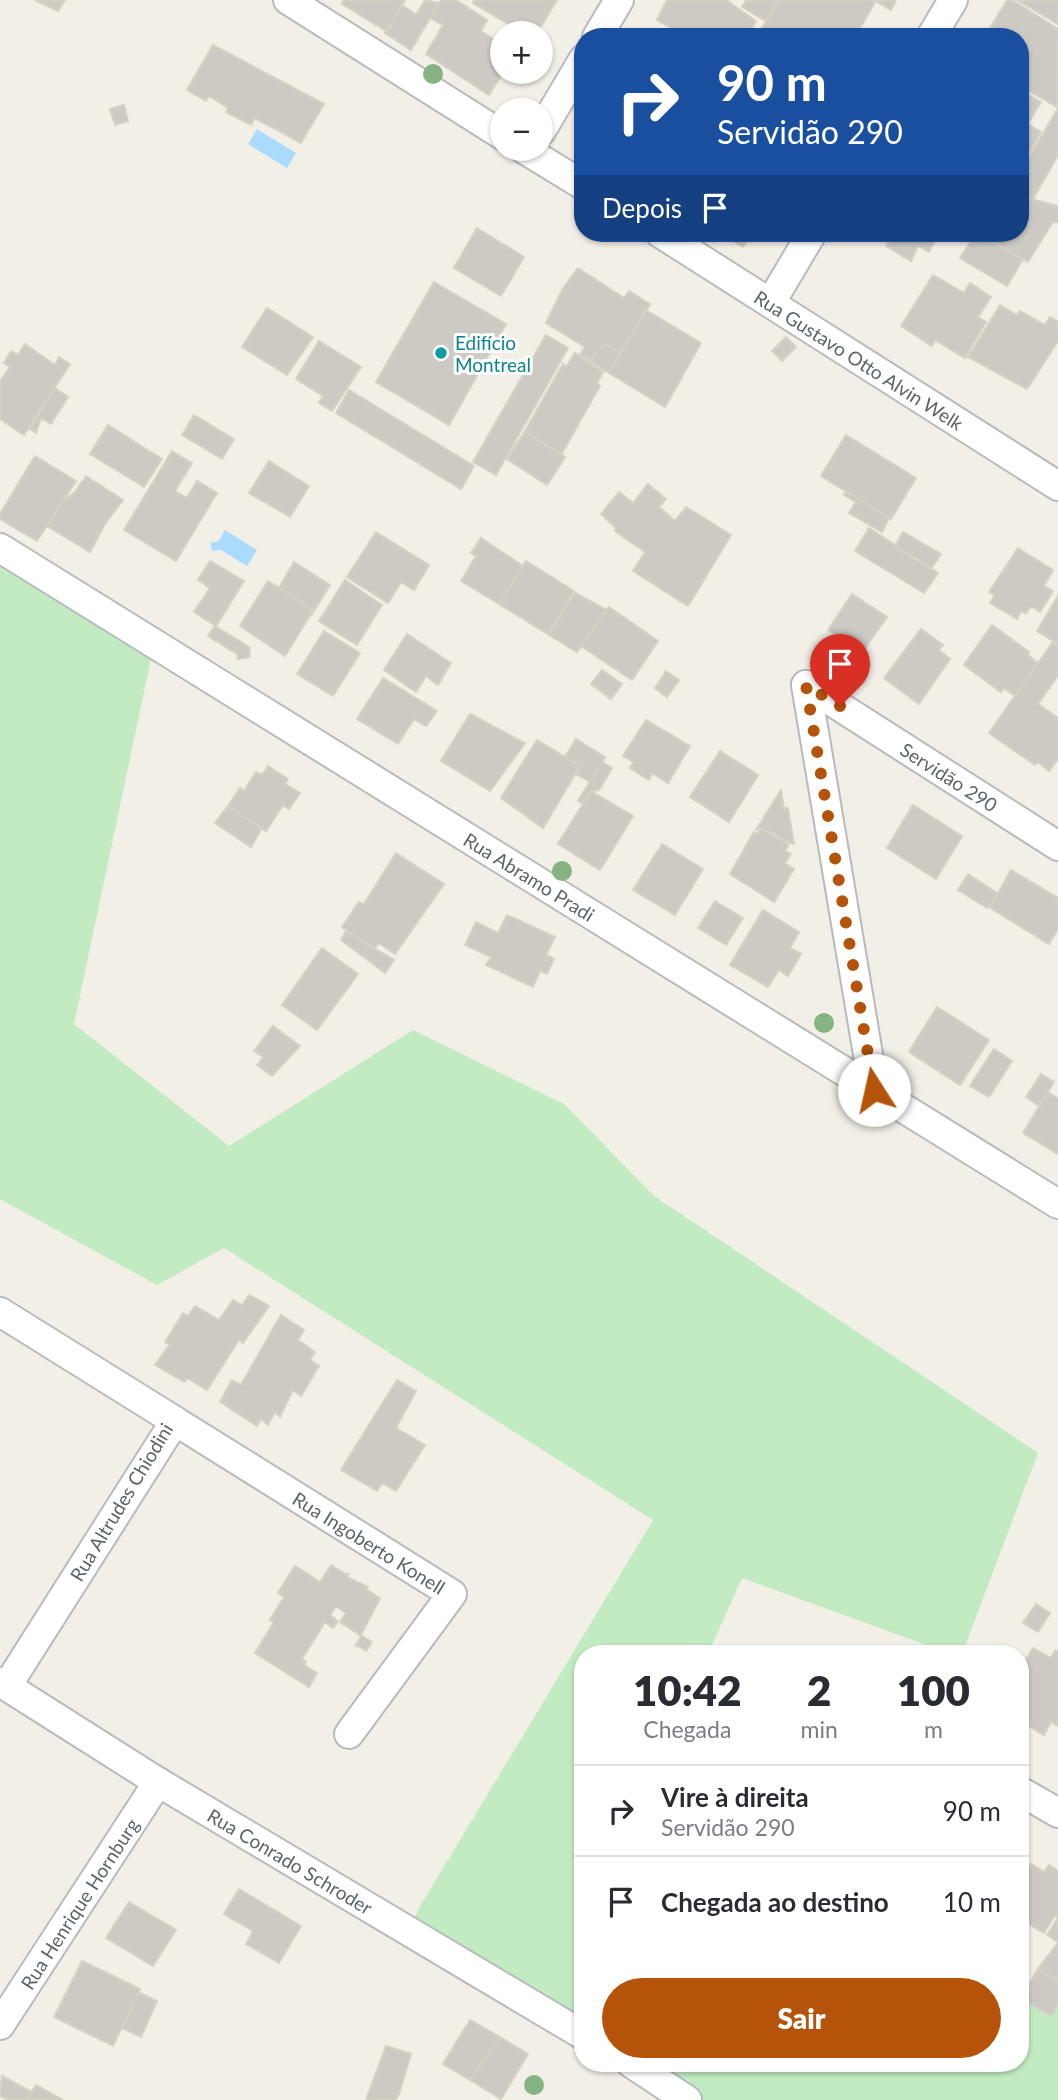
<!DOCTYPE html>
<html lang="pt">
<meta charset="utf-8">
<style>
body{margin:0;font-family:Lato,sans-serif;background:#f7f7f7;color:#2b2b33;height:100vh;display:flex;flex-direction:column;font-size:26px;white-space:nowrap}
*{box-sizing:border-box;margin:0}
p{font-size:23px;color:#7c7c81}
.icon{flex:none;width:38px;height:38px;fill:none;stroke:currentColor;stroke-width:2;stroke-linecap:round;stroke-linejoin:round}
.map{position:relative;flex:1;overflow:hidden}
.panel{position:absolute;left:574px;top:1645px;width:455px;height:427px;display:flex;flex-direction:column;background:#fff;border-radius:28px;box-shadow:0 2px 5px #0004}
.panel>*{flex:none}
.banner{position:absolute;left:574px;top:28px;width:455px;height:214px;border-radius:28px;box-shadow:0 2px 5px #0004;background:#1a4fa0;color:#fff;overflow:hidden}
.fabs{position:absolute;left:490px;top:21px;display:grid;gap:14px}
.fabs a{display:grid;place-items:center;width:63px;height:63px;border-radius:50%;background:#fff;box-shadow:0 2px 5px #0004;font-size:35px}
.pin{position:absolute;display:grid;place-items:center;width:60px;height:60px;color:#fff;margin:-72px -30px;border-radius:50% 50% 50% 0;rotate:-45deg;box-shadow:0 0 7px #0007}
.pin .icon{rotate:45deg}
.me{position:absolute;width:77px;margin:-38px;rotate:350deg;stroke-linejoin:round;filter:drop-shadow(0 0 5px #0008)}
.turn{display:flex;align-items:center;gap:24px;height:147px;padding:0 28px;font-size:32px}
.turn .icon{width:91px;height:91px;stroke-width:2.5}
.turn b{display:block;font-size:49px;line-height:60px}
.then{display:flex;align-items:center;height:66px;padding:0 28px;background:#0003;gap:14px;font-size:26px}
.eta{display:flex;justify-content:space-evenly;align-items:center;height:119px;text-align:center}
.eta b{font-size:42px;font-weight:800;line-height:49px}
.primary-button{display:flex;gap:14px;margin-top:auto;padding:14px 28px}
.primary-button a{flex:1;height:80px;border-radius:42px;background:#b45309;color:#fff;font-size:28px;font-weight:800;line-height:80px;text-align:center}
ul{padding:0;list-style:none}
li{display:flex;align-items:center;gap:21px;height:91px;padding:0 28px;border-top:2px solid #e1e1e2}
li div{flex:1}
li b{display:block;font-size:26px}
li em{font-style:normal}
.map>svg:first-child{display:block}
.green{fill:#c2ebc2}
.water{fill:#aadbff}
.building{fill:#cdcac4;stroke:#d7d1c4;stroke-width:2}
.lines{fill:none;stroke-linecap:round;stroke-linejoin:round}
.minor-casing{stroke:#b7babf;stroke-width:32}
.minor{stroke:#fff;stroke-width:28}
.tree{fill:#85b381}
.route{stroke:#b45309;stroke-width:12;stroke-dasharray:0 21.6}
.culture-dot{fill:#0f9aa8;stroke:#fff;stroke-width:2.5}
.labels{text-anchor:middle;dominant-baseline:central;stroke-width:6;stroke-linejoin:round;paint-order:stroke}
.culture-label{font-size:19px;fill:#0d838f;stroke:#fff;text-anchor:start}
.street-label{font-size:19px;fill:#5e6369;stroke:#fff}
</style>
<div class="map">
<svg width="1058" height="2100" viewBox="0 0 1058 2100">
<rect width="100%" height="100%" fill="#f2efe7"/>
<!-- green -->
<path class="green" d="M0,557L152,654L74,1024L229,1146L413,1030L564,1104L654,1196L1038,1453L962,1654H951L742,1578L708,1654H583V2026L412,1925L419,1908L653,1520L224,1248L157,1285L0,1199Z
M1020,1985L1058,2008V2100H703L644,2063H1020Z"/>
<!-- water -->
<path class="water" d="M257,129L296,153L287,168L248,144Z
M225,530L257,550L247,566L221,550L212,551L210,543L219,541Z"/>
<!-- building -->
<path class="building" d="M35,0H65L58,11Z
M344,0H405L386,31L342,4Z
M425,0L439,3L411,50L385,33L402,5L416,15Z
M441,0H456L487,20L481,31L502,45L503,72L489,95L426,54L443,25L430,18Z
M474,0H557L537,33H523L473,3Z
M667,0H726L756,21L747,37H687L657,20Z
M746,0H778L766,21L742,7Z
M778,0H872L875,2L855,37H757Z
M874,0H896L891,10Z
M1007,0H1012L1058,29L1057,107L1022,87L1020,90V37H985Z
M1017,0H1058V24Z
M213,45L324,104L301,143L255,118L251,125L226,112L228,108L209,96L206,101L187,90Z
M1020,90L1041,102L1028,124L1041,132L1020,169Z
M124,105L128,121L115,125L110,109Z
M1058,108V155L1033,199L1020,196V173Z
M1020,196L1058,206V222L1052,223L1028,262L979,233H1020Z
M477,228L524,257L501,296L454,268Z
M720,233H752L743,247Z
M886,233H939L929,252L918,246L911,261L886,246L892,236Z
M976,233L1023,259L1007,286L960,258Z
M578,268L624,298L629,291L650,304L620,353L605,343L590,361L580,355L585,347L546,323L562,290Z
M933,275L964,293L970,283L991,297L978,317L986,322L965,358L935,340L932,346L901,326Z
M434,282L506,324L449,425L376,382Z
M1000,305L1017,315L1020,311L1045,325L1050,317L1058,321V341L1027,389L968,357Z
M267,308L313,337L287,375L242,347Z
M646,310L701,343L665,407L609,373Z
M546,335L568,348L496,475L473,462Z
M786,337L796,347L782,361L772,351Z
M319,341L361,367L332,411L319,403L323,396L296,379Z
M605,343L620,353L609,373L590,361Z
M25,344L55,365L59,357L70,364L24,435L0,419V381L10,367L4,363L11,351L18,355Z
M575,353L603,372L597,383L600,386L561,455L525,431L563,364L566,367Z
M55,388L68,397L51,424L41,418L36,433L30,429Z
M349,390L474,466L461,489L336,413Z
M194,415L234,439L222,459L182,435Z
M108,425L162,459L144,487L90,454Z
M525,431L565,457L547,485L507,459Z
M846,435L916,478L891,519L821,476Z
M172,451L192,463L175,491L187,498L197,481L217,493L176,561L124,530Z
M35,456L76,481L37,541L0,519V514Z
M269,461L309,486L290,517L249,493Z
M86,476L123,500L105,524L90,552L47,526L62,502L75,492Z
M648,484L666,499L659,507L675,521L686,507L731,535L688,606L633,571L645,552L615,531L616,528L601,514L619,492L633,503Z
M846,491L889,518L882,532L849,513L856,502L844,495Z
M869,528L938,573L924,593L855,551Z
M376,532L429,565L414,590L401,582L388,603L347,577Z
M903,532L941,554L931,569L894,547Z
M481,538L523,566L499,604L461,581L476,556L471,553Z
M1018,548L1053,570L1044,586L1053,591L1040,612L1031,606L1026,614L1021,611L1017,619L990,603L995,595L989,592Z
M210,561L244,581L216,626L194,612L210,588L198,580Z
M526,561L574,591L548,634L499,604Z
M294,562L330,585L311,616L313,610L279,588Z
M345,580L382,605L357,645L319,621Z
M268,581L313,610L285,656L240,626Z
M575,593L607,610L577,652L549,635Z
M852,594L887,617L861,654L839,641L841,638L828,630Z
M1058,596V644L1037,631Z
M609,607L658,641L632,680L581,646Z
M992,625L1029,652L1028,655L1038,663L1015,696L1004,688L1001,692L964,665Z
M215,626L249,647L250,657L238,659L237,654L208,636Z
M921,629L943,645L939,650L950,659L919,704L884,678Z
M324,631L360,653L333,696L297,674Z
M407,634L451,663L438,685L426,676L416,692L384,670Z
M1052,643L1058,646V675L1038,704L1058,718V759L1049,771L1038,762L1035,765L989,733Z
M602,670L622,684L611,699L591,684Z
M666,671L679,680L667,697L655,688Z
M383,678L437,711L426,726L414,719L398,744L357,719Z
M470,714L525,743L490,791L441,761Z
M646,720L690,746L668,783L652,773L649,780L630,768L634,762L623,756Z
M576,739L605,757L590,782L576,774L580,766L565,757Z
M537,740L580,766L543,828L501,798Z
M720,751L758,775L729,822L690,797Z
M602,762L612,768L599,790L591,791L583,804L578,801Z
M268,766L288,779L285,784L300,793L289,809L283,805L266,831L228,806L240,788L244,791L256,772L262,775Z
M781,790L784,809L788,808L794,844L761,828L756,830Z
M591,791L633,816L600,870L558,844Z
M913,805L962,836L936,879L887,848Z
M228,806L262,828L251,847L215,823Z
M761,828L789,844L785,851L791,854L785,863L794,869L774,902L730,874L754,832L757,834Z
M662,844L703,869L675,915L633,890Z
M396,853L444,884L395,954L379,943L374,949L342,927L359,902L364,904Z
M1011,870L1058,898V929L1049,944L990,908Z
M968,874L998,894L987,908L958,890Z
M715,901L743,918L726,945L698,928Z
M763,910L799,932L790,948L801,954L788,976L779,970L768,987L730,965Z
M507,915L555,937L546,955L554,959L547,974L540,971L533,987L486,965L491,957L465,945L476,922L498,933Z
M346,931L394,960L385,973L341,940Z
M322,948L358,974L317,1030L282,1005Z
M937,1007L989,1040L960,1085L909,1052Z
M273,1026L300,1046L272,1076L257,1065L263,1057L254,1051Z
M994,1049L1012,1061L989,1097L970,1086Z
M1041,1074L1054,1082L1039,1106L1026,1097Z
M1048,1092L1058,1099V1154L1023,1133Z
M249,1295L269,1306L243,1343L239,1340L207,1390L187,1378L184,1382L155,1365L170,1344L165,1342L183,1313L188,1316L195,1306L219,1320L233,1300L242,1305Z
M281,1315L304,1330L298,1340L315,1352L310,1360L319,1366L301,1396L293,1390L280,1417L275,1412L268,1425L261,1419L257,1426L220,1402L232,1380L241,1385Z
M397,1380L416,1391L396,1428L425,1445L396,1491L382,1483L377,1491L341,1470Z
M331,1565L347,1575L349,1573L347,1577L368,1587L366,1589L380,1598L361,1635L372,1642L366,1651L356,1645L355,1647L361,1636L340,1622L346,1613L336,1606L330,1615L338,1621L333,1628L325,1622L302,1659L306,1662L304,1665L317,1673L309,1687L255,1653L274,1622L270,1620L284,1597L278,1593L295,1566L320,1582Z
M1036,1604L1050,1613L1038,1632L1023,1623Z
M1033,1648L1051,1658L1055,1650L1058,1652V1726L1051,1722L1044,1735L1020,1721V1663H1024Z
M1031,1864L1044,1872L1049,1865L1058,1871V1942L1047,1935L1058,1918L1055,1915L1044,1933L1020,1919L1028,1901L1020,1896V1880Z
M239,1889L301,1926L279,1963L246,1944L253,1931L224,1914Z
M129,1902L176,1930L153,1966L106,1938Z
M1058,1943V1981L1038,1969Z
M82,1961L140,1989L113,2046L54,2017Z
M1038,1969L1058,1981V2005L1051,2016L1025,2001L1031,1990L1027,1988Z
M138,1992L157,2001L141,2037L122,2028Z
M470,2020L500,2037L470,2080L443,2064Z
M500,2037L528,2054L501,2099L470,2080Z
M386,2046L411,2054L399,2094L395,2100H366Z
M2,2076L32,2092L26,2100H8L0,2096Z
M36,2085L63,2100H26Z"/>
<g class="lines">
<defs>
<g id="minor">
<path d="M288,0L502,135"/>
<path d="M597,37L619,0"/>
<path d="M931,37L953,0"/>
<path d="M541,131L583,60"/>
<path d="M524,149L583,185"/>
<path id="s1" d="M660,233L1058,486"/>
<path d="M771,302L812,233"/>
<path id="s2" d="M0,548L1058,1204"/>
<path d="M806,685L874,1090"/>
<path id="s3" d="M806,685L1058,846"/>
<path d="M0,1312L175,1421L7,1686"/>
<path id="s4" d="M175,1421L452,1594L349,1734"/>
<path id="s5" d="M0,1682L158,1782L583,2035"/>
<path d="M1020,1791L1058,1813"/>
<path id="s6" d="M0,2025L158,1782"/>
<path d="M631,2063L687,2100"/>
</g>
</defs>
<!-- minor casing -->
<use href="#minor" class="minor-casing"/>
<!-- minor -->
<use href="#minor" class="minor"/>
</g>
<!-- trees -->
<g class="tree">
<circle cx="433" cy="74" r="10"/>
<circle cx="562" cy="871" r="10"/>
<circle cx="824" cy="1023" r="10"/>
<circle cx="534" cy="2085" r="10"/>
</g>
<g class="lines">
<!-- route -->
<path class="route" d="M840,706L806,685L874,1090"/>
</g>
<!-- markers -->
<circle class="culture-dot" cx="441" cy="353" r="7"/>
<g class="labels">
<!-- culture labels -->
<g class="culture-label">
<text x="455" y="342">Edifício<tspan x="455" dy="22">Montreal</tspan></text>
</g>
<!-- street labels -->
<g class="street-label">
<text stroke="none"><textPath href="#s1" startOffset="236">Rua Gustavo Otto Alvin Welk</textPath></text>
<text stroke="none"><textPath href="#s3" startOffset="170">Servidão 290</textPath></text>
<text stroke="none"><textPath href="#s2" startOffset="623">Rua Abramo Pradi</textPath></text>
<text transform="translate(121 1502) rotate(-59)">Rua Altrudes Chiodini</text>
<text stroke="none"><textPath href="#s4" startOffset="229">Rua Ingoberto Konell</textPath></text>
<text stroke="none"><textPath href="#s5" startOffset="341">Rua Conrado Schroder</textPath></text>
<text stroke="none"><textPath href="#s6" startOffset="145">Rua Henrique Hornburg</textPath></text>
</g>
</g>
</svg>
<div class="fabs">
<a>+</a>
<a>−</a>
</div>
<div class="pin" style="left:840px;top:706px;background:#d93025"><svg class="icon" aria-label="arrive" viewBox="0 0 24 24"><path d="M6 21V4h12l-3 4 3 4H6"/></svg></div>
<svg class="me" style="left:874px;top:1090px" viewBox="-20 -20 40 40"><circle r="19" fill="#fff"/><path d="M0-13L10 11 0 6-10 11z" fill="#b45309"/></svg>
<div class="banner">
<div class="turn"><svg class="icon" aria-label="right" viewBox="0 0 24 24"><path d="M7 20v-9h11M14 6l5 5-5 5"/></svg><div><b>90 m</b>Servidão 290</div></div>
<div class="then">Depois<svg class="icon" aria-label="arrive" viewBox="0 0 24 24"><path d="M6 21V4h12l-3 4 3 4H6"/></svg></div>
</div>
<section class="panel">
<div class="eta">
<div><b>10:42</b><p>Chegada</p></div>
<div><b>2</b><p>min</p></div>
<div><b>100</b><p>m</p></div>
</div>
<ul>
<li><svg class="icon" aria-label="right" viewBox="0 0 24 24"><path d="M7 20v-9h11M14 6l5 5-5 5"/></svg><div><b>Vire à direita</b><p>Servidão 290</p></div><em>90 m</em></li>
<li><svg class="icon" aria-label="arrive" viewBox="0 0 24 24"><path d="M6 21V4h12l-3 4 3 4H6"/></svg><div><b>Chegada ao destino</b></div><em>10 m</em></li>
</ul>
<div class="primary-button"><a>Sair</a></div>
</section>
</div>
